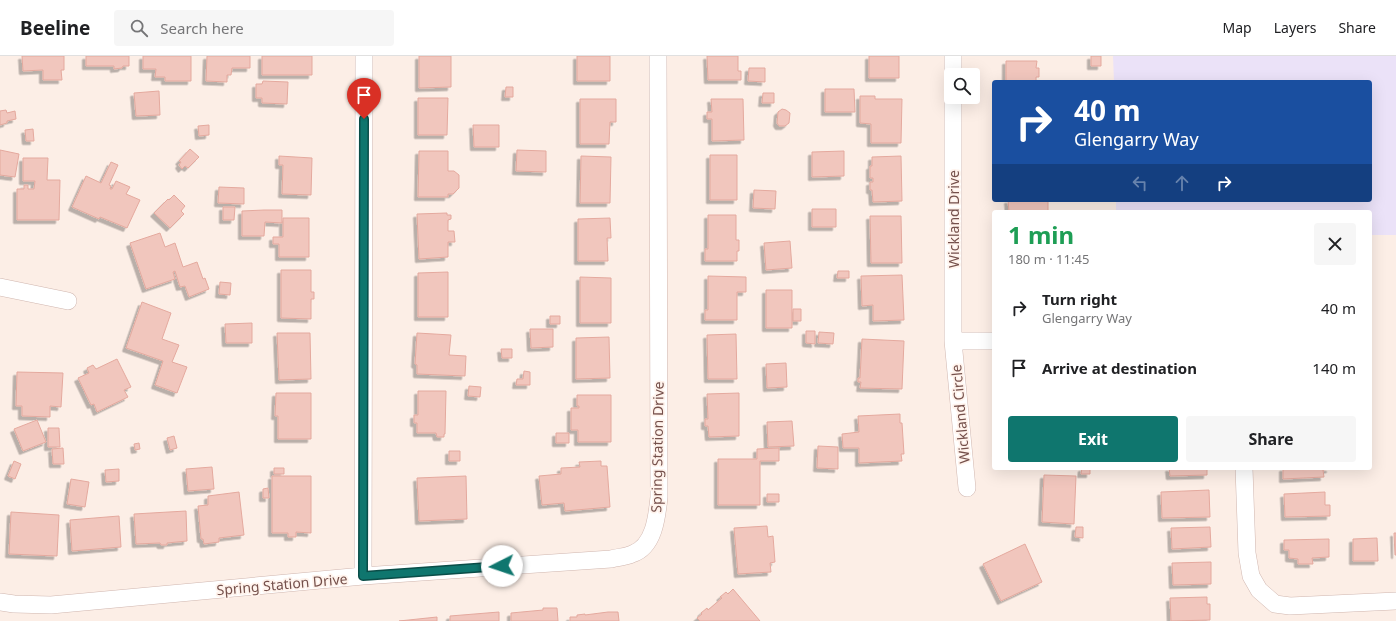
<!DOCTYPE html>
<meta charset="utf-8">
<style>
body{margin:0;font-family:"Noto Sans",sans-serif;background:#f6f6f6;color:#202124;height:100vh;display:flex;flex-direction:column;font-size:15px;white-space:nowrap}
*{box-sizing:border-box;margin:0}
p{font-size:13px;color:#757577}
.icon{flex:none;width:22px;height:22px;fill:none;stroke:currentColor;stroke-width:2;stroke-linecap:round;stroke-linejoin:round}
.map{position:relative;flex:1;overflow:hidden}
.panel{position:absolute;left:992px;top:154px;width:380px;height:260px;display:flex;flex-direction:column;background:#fff;border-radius:4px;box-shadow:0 4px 16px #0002}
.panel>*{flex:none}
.top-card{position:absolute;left:992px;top:24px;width:380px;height:122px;border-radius:4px;box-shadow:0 4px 16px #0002;background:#1a4fa0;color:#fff;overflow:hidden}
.controls{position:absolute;left:944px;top:12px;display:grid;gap:8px}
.controls a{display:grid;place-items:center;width:36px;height:36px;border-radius:4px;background:#fff;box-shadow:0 4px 16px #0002;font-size:20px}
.pin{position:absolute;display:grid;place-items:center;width:34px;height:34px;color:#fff;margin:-41px -17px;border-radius:50% 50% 50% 0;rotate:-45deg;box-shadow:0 0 4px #0007}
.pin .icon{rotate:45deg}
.me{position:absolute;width:44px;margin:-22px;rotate:266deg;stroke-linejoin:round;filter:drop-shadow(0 0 3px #0008)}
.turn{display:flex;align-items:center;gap:14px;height:84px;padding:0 16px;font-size:18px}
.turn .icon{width:52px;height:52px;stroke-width:2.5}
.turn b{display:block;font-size:28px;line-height:34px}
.lanes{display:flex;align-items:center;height:38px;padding:0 16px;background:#0003;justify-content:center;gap:20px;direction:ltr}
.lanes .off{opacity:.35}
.round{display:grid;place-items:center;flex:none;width:42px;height:42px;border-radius:4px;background:#f6f6f6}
.overview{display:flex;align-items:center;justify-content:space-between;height:68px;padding:0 16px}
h1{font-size:24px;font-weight:700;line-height:30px;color:#1e9e55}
.action{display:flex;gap:8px;margin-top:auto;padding:8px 16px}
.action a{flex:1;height:46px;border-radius:4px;background:#0f766e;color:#fff;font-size:16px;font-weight:700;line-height:46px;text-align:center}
.action a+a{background:#f6f6f6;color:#202124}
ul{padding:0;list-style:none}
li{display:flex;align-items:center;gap:12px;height:60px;padding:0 16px}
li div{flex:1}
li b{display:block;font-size:15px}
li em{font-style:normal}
header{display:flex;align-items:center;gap:24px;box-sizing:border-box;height:56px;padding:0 20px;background:#fff;border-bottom:1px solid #e0e0e0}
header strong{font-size:19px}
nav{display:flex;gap:22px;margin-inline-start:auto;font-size:14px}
.search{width:280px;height:36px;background:#f6f6f6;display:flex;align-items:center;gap:10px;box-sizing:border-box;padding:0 14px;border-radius:4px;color:#757577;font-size:15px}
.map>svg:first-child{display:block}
.education{fill:#ebe2f8}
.building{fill:#f1c6bd;stroke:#e4a99e;filter:url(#shadow)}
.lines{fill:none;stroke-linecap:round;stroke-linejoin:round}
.street-casing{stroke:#d0b6af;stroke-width:18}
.street{stroke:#fff;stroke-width:17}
.route-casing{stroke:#0a4d48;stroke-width:10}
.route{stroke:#0f766e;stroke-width:7}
.labels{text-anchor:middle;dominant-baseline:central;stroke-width:3.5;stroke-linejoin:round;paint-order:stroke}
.street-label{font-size:14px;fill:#75504b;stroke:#fff3ec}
</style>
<header>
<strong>Beeline</strong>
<div class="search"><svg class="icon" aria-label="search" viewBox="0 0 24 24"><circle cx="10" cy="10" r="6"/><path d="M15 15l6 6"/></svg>Search here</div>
<nav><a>Map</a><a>Layers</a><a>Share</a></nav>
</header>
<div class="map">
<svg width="1396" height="565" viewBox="0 0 1396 565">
<defs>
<filter id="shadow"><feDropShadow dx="-3.5" dy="3.5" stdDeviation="0" flood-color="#0004"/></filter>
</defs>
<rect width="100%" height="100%" fill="#fceee6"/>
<!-- education -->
<path class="education" d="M1113,0H1396V179H1370V156H1116V144H1370V26H1114Z"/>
<!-- building -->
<path class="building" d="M22,0H64V14H61L62,24H43V14L23,15Z
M86,0H129V10H123L122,12L114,13V10H86Z
M143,0H191V25H165V21H155L156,13H143Z
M207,0H250V12H232L231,19H227V26L206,25Z
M262,0H312V19H262Z
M419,0H451V31L419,32Z
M577,0H610V25H577Z
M707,0H738V15H741V24H708Z
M869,0H899V22H869Z
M1091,0H1101V10H1091Z
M1006,5H1037L1036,12H1039V21H1036V26H1006Z
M749,12H765V26L748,25Z
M263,25L288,26L287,48L262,47V42H256V28H262Z
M506,31H513V41H505Z
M825,33H854L855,56H825Z
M159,35L160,59L136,60L134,37Z
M763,37H774V47H762Z
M860,40H875V43H902L901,87H871V68L860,67Z
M418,42H448L447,79H418Z
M580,43H616V66H610L609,88H580Z
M711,43H743L744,84L712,85V63H707V56H712Z
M782,53L786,54L790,57L789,67L785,70H779L777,67L778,56Z
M6,54L7,57L15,55L16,63L7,65V67L0,69V55Z
M209,69V79L199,80L198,70Z
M473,69H499V91H474Z
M33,73L34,85H26L25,74Z
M190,93L199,101L188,112L185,110L182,113L179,109L181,106L179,105Z
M0,94L19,98L15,121L0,119Z
M517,94L546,95V116L516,115Z
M419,95H448V115H454L459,119V132L453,138H448V141H418Z
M844,95V120L812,121V96Z
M710,99H737V144H710Z
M279,100L312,102L311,139L282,138L283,109H279Z
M581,100L611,101L610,147H580Z
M901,100L902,145L873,146L872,134H870V126H873V122H870V110H872V101Z
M23,102H48L47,124H60L59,164H17V133H24V129H28V133H34L35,125H23Z
M111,106L118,109L109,129L111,130L110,133H112L116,125L130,131L126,138L140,144L127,172L100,161L99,163L72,151L86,120L101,127Z
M219,131L244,132V148L218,147Z
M754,134L776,135L775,153L753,152Z
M174,139L185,150L181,155L184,158L170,172L154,157L168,143L169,144Z
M1008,144H1048V156H1009Z
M223,151H235L234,164H223Z
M812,153H836V171H812Z
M264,154H282V167L265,166L264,180H242V155Z
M447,157V159H451V163L448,164V175H454L455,186H448V201L419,203L417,158Z
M708,159H736V184H739V195H737V205H705V193H708Z
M870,160H901L902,207H871Z
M283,162H309V201H279V188H273V181H283Z
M610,162L611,182H607L608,205H578V163Z
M160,177L165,191L175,187L183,211L197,206L203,223L205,222L209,233L189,241L185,230L180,231L175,215L173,216L175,223L146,233L130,187Z
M790,185L792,212L766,214L764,187Z
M281,214H311V236H314V243H311V263L281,262Z
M838,215H849V222H837Z
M448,216V261H418V217Z
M902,219L904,264L873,265V249L862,250L861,220Z
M708,220L746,221V236H737V264H705V254H708Z
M580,221L611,222V267H580Z
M220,226L231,227L230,239L219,238Z
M766,234H792V272H766Z
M142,246L171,257L162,283L179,289L172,306L187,311L177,337L155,329L163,305L126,292Z
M793,253H801V265H793Z
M550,260H560V268H550Z
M252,267V287H226L225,268Z
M530,273H553V291L531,292Z
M806,275H815V288L806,287Z
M819,276L834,277L833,288L818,287Z
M277,277H310L311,323L279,324Z
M417,277L451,279L449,299L466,300L465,320L417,318V309L415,308Z
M736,278L737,323H708L707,279Z
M609,281L610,322L576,323V282Z
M862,283L904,285L902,333L860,332L861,326H858V322H860Z
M501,293H512V302H502Z
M117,303L131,331L124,334L128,341L97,356L94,348L91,349L78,322L89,317L87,312L93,309L96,313Z
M786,307L787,331L767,332L766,308Z
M524,315L530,316V329H516L517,323H523Z
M17,316L63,317L61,351L50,350V361L22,360V350H16Z
M469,330L481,331L480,341L468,340Z
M418,335H446L445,378H444V381H437L436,377H417V367H414V359H418Z
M276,337H311V383H278V360H275Z
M739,337V380L709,381L708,370H705V363H708L707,338Z
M577,339H611V386H578V374H571V352H579V350H577Z
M900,358V367H902L904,398H901L902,405L859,407V392H843L842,378L859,376L858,360Z
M37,364L46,386L23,395L14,373Z
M792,365L794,390L768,391L767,366Z
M48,372H59L60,391H48Z
M556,377H569V387H556Z
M174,380L177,392L170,394L167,382Z
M139,387L140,393L135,394L134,388Z
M818,390L838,391V413L817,412Z
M63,392L64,408H53L52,393Z
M779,392V405H760V449H718V403H757V393Z
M449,395H460V405H449Z
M14,405L21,408L15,423L8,420Z
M601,405V410H607L610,451L565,455L564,447L542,449L539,420L561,418V412L580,411L579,406Z
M212,411L214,433L188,435L186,413Z
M274,412H284V418H274Z
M1082,412H1090V418H1081Z
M1169,412H1207V419L1170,420Z
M1283,412H1330V413L1323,414L1324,421L1283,423Z
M119,413V425L106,426L105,414Z
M1044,419L1076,420L1074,468L1042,466Z
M272,420H311V477L296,476V481H288V477H272Z
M466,420L467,463L419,465L417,422Z
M71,423L89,426L85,451L67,448Z
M268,432L269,442H263V433Z
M1209,434L1210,461L1162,462L1161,436Z
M239,436L244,479L219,482V486L204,488L203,483H201L198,450L208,449V440Z
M1325,436V449H1330V460L1285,461L1284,438Z
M767,438H779V446H767Z
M186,455L187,485L167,487V489H161L160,487L136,488L134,458Z
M11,456L59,459L57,500L9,498Z
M119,460L121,491L72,495L70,464Z
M767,470L768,481L773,480L775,506L770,507L771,516L738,518L734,472Z
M1076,471H1083V482L1075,481Z
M1210,471L1211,491L1172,493L1171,472Z
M1394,477H1396V499H1395Z
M1377,482L1378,505H1353V483Z
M1329,483V501L1312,502L1313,508H1298V503L1289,502V494H1284V484Z
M1025,488L1042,526L1001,545L983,508Z
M1211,506V528L1173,529L1172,507Z
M733,533L760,565H700L697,562L702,558L701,557L707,552L708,554L722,542L720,541L726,536L728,538Z
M1207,541V548H1210V564L1171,565L1170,542Z
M543,552H557L558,565H511V557L543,554Z
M499,556V565H450V560Z
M608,556H618L619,565H570V561H577V559L585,558V559Z
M437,561V565H399Z"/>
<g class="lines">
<defs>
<path id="street" d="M953,0V19
M953,41V285L967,432
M0,231L68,245
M953,285H994
M1244,412L1247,497L1251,520L1259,534L1275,548L1290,550L1396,545
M363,520L364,0
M0,546L14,548L51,549L363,520L611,503C618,501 626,501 632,498C654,491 657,461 659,441L658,0"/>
</defs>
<!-- street casing -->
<use href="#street" class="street-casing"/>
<!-- street -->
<use href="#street" class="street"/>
</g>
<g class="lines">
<defs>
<path id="route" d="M364,63L363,520L502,510"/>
</defs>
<!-- route casing -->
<use href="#route" class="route-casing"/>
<!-- route -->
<use href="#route" class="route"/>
</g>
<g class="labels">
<!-- street labels -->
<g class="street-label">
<text transform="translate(953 163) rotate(-90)">Wickland Drive</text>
<text transform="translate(960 358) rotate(-95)">Wickland Circle</text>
<text transform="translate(657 391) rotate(-89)">Spring Station Drive</text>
<text transform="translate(282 528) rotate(-5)">Spring Station Drive</text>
</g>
</g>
</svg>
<div class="controls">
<a><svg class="icon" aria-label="search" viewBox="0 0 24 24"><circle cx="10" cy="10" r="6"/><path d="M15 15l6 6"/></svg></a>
</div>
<div class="pin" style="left:364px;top:63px;background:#d93025"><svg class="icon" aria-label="arrive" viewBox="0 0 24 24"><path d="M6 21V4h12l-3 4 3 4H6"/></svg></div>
<svg class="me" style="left:502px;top:510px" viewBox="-20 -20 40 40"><circle r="19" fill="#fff"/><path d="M0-13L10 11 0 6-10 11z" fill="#0f766e"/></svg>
<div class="top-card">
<div class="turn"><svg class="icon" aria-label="right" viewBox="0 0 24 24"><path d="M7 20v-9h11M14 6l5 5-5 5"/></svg><div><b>40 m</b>Glengarry Way</div></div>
<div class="lanes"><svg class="icon off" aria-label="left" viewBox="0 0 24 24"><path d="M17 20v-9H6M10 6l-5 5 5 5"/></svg><svg class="icon off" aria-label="ahead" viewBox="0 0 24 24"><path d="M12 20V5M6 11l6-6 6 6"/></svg><svg class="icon" aria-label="right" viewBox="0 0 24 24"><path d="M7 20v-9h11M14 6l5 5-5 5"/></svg></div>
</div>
<section class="panel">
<div class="overview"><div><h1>1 min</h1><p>180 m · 11:45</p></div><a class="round"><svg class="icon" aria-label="close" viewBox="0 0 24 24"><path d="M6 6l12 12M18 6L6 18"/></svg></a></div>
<ul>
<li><svg class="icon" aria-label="right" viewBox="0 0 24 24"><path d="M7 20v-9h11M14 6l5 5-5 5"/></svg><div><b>Turn right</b><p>Glengarry Way</p></div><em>40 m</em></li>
<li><svg class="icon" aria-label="arrive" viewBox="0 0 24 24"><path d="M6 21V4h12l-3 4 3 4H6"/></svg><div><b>Arrive at destination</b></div><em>140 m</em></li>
</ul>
<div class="action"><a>Exit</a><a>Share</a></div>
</section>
</div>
